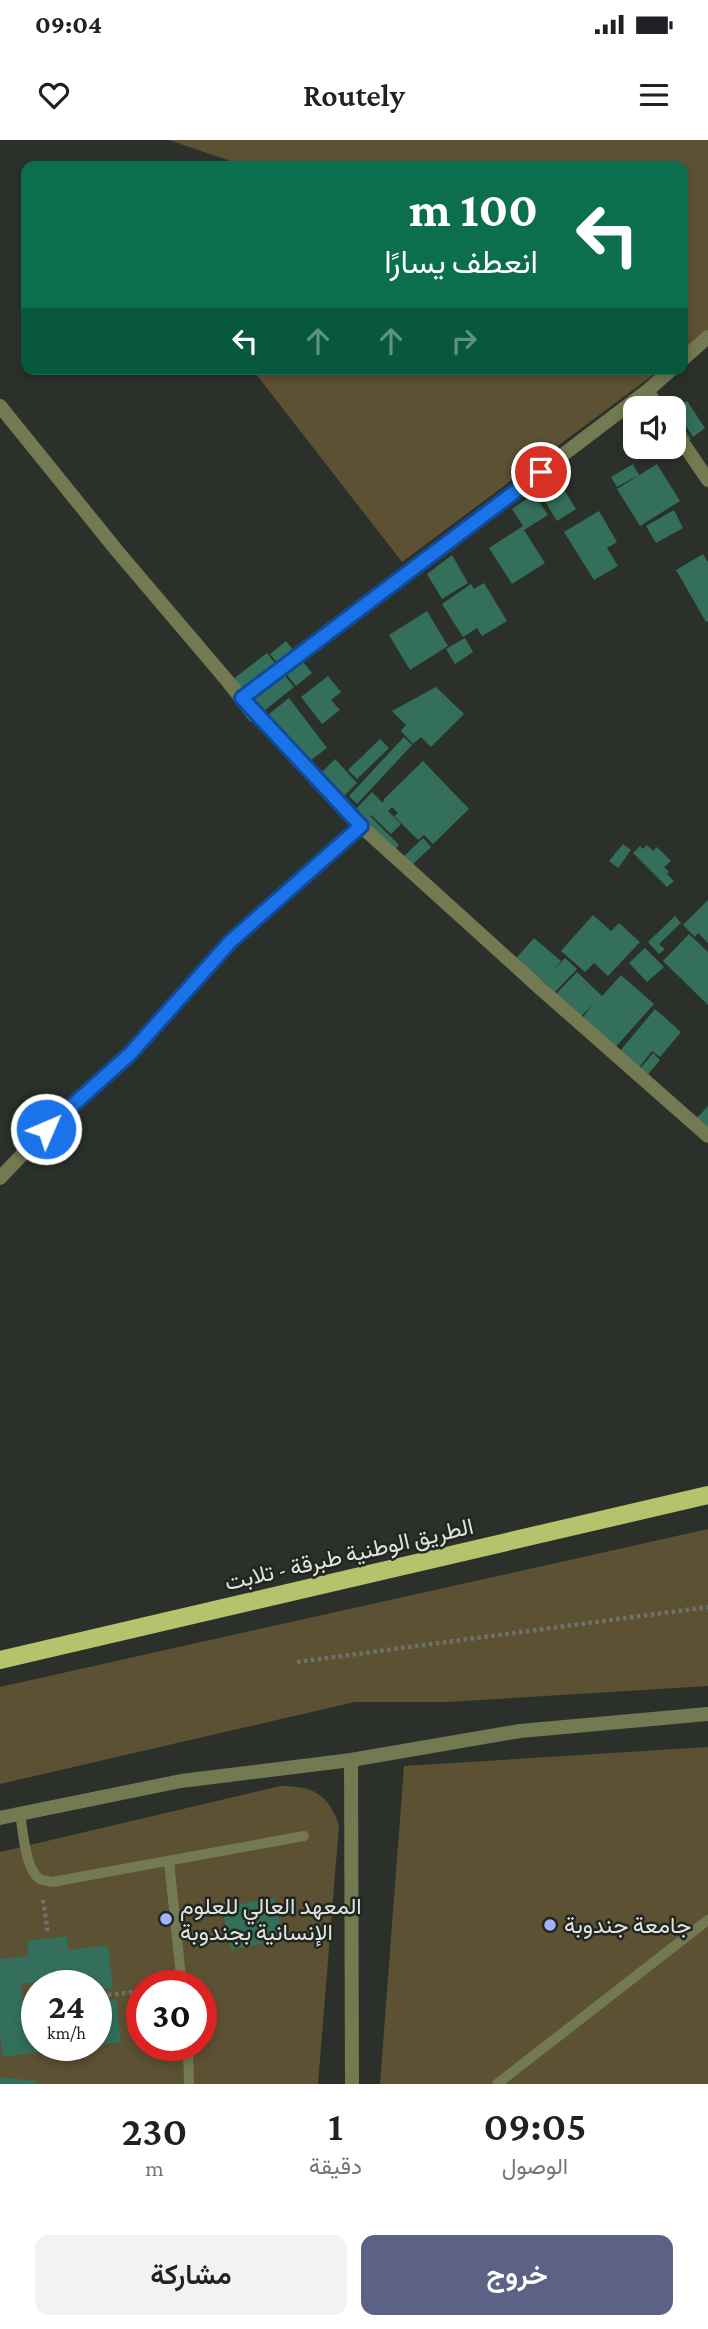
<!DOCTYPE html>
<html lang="ar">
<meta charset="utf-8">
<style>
body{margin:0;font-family:"Crimson Pro",Vazirmatn,serif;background:#f2f2f2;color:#202124;direction:rtl;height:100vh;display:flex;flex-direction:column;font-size:26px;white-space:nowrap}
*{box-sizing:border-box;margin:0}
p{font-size:23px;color:#757577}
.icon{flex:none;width:38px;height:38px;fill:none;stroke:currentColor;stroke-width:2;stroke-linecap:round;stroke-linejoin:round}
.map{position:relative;height:1944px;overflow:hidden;direction:ltr}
.details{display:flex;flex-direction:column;background:#fff;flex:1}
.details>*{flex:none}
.hud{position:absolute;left:21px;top:21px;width:667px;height:214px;border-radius:14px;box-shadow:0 4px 10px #0003;direction:rtl;background:#0b6e4f;color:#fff;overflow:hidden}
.buttons{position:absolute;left:623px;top:256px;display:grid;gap:14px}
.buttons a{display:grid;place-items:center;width:63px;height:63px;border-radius:14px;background:#fff;box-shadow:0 4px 10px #0003;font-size:35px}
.speed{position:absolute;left:21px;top:1830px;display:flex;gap:14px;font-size:35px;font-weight:700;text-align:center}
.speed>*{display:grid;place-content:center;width:91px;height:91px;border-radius:50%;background:#fff;box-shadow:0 4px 10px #0003;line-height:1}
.speed small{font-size:18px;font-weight:400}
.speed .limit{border:10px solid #d22;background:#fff;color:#111}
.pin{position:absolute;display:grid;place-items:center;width:60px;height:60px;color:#fff;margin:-30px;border:4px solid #fff;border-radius:50%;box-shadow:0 2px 7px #0007}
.me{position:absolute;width:77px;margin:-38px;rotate:45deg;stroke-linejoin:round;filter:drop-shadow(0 0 5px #0008)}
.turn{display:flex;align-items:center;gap:24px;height:147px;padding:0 35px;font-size:32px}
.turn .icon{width:91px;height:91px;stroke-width:2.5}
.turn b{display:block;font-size:49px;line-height:60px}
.lanes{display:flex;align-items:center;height:66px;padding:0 35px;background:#0003;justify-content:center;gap:35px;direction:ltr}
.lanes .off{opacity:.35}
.eta{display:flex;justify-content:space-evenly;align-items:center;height:119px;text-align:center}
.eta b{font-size:42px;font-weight:600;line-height:49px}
.action{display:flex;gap:14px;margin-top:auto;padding:14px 35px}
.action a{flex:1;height:80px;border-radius:14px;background:#5b6286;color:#fff;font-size:28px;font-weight:600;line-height:80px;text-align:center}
.action a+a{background:#f2f2f2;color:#202124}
.status{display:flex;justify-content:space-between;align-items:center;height:49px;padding:0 35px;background:#fff;direction:ltr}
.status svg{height:19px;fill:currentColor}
header{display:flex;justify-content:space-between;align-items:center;height:91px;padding:0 35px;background:#fff;font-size:32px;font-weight:600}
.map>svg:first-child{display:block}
.green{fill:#5d5134;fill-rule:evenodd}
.building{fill:#336f5a}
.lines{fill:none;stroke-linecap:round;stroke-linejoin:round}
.path{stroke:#6d736c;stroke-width:4.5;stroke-dasharray:3.5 3.5;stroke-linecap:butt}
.lane{stroke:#737950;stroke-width:10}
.street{stroke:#737950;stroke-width:14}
.primary{stroke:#b7c26c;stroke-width:18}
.route-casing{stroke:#114b97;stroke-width:18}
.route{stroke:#1a73e8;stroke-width:12}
.poi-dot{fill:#a3b2fd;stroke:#212720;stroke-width:2.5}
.labels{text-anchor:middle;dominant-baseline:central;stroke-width:5;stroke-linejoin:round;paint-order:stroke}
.street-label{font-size:23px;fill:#dfe4df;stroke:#212720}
.poi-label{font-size:23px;fill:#dfe4df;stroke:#212720;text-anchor:start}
</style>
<div class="status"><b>09:04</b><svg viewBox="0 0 49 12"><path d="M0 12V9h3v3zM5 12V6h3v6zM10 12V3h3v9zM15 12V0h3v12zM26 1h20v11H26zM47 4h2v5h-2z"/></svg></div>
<header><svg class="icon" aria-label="menu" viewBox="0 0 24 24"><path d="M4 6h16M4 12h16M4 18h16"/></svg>Routely<svg class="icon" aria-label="heart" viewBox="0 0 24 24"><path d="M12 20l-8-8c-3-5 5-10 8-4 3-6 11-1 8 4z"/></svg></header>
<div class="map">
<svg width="708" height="1944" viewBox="0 0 708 1944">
<rect width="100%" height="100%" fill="#2b312a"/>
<!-- green -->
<path class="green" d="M169,0H708V194L683,213L682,26H245Z
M252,229H661L402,422Z
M708,1389V1546L447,1562H355L0,1644V1547Z
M708,1607V1944H380L404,1626Z
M281,1646C313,1646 328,1654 339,1685L318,1944H0V1712ZM37,1846H96V1906H37ZM142,1846H201V1906H142Z"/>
<!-- building -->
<path class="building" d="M687,261L705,288L693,297L675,269Z
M674,273L691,299L677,308L674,304Z
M633,324L639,335L617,347L611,337Z
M657,324L680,361L640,386L617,349Z
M558,340L576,369L557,381L539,352Z
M534,354L548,375L524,390L545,423L512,444L489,408L523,386L512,369Z
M674,370L683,388L656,403L646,386Z
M599,371L617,402L607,408L618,426L594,440L564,392Z
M703,414L708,422V481L706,482L676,430Z
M452,415L468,443L442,459L427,434Z
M484,443L507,481L482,496L477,488L463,497L442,464L471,444L474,449Z
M427,471L448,506L410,530L389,495Z
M465,498L473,512L455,524L446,509Z
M286,501L312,533L296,546L270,514Z
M267,513L294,547L250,582L223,547Z
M328,536L341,552L331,560L340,570L322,584L301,557Z
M436,547L464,574L431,607L421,597L413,604L401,591L406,585L392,571Z
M289,558L327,608L307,623L269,574Z
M404,597L412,605L357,664L349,656Z
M380,599L389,608L357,639L348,630Z
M335,619L357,643L343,657L321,633Z
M423,621L469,669L433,704L424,695L418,700L394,676L398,673L392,667L388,671L401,684L391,694L371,675L370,676L399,705L392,713L354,671L372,652L383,663L384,659Z
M423,698L431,707L412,725L404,716Z
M623,704L631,710L618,728L609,721Z
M647,705L653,711L657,707L671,721L664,727L669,732L667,734L674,741L667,747L633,713L640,706L643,709Z
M708,760V803L698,793L695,797L683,785Z
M593,775L611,791L619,783L640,802L608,836L594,823L585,832L561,811Z
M675,776L681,783L659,804L665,809L659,814L648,802Z
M689,794L708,812V865L663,821Z
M534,798L561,821L553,831L565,818L577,829L555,852L543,841L538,848L511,824Z
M645,808L664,827L647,842L629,823Z
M577,832L602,856L621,835L654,864L612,911L580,881L593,864L577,881L553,857Z
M655,869L681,892L660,917L652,911L634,934L614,918Z
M653,913L660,920L646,937L638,931Z
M708,966V990L696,979Z
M274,1757L283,1799L231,1810L222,1768Z
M67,1796L68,1810L108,1805L113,1848L103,1849L105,1860L116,1859L121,1902L96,1905V1846H86L85,1836L68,1838L66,1846H40L39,1842L21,1844L26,1888L37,1887V1906L80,1907L3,1917L0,1893V1819L28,1816L27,1801Z
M0,1937L35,1941V1944H0Z"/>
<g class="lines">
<!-- path -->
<path class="path" d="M297,1522L708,1467
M43,1760L48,1794
M108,1855L142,1851"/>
<!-- lane -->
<path class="lane" d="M20,1674C23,1690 25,1730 40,1739C44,1741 48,1741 52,1742L304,1696
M169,1721L182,1846
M188,1906L189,1944
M497,1944L708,1780"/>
<!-- street -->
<path class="street" d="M682,220L708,197
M647,251L659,268
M0,266L118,412L242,558L361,686L541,849L708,996
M674,290L708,340
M242,558L647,251L672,229
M0,1038L62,973L130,914L230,802L361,686
M351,1620L352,1944
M0,1678L181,1641L351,1620L520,1591L708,1574"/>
<!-- primary -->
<path class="primary" d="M0,1520L708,1355"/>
</g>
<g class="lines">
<defs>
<path id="route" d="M46,989L130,914L230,802L361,686L242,558L541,332"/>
</defs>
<!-- route casing -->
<use href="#route" class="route-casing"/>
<!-- route -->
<use href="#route" class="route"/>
</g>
<!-- markers -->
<g class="poi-dot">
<circle cx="166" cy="1779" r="7"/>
<circle cx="550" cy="1785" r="7"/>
</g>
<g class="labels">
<!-- street labels -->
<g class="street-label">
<text transform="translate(349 1414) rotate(-13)">الطريق الوطنية طبرقة - تلابت</text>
</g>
<!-- poi labels -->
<g class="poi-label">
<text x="180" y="1766">المعهد العالي للعلوم<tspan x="180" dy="26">الإنسانية بجندوبة</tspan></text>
<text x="564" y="1785">جامعة جندوبة</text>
</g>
</g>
</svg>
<div class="buttons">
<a><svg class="icon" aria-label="sound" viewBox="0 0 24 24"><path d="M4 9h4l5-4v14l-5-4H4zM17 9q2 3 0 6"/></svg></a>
</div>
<div class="speed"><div>24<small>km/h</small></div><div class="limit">30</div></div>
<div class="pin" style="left:541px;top:332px;background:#d93025"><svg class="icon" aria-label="arrive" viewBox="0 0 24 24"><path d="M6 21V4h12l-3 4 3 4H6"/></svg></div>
<svg class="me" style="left:46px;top:989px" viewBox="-20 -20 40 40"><circle r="17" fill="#1a73e8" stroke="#fff" stroke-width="3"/><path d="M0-11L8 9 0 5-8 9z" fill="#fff"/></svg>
<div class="hud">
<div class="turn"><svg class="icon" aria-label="left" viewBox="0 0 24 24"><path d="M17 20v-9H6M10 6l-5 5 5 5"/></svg><div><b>100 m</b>انعطف يسارًا</div></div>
<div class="lanes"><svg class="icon" aria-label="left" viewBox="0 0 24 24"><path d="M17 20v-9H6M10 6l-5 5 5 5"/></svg><svg class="icon off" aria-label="ahead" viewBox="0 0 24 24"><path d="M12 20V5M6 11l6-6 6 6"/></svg><svg class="icon off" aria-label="ahead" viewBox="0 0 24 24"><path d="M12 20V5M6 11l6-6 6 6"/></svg><svg class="icon off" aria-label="right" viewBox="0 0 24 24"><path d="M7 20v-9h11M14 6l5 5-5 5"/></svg></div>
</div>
</div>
<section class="details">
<div class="eta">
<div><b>09:05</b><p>الوصول</p></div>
<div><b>1</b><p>دقيقة</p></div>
<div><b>230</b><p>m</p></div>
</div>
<div class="action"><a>خروج</a><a>مشاركة</a></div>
</section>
